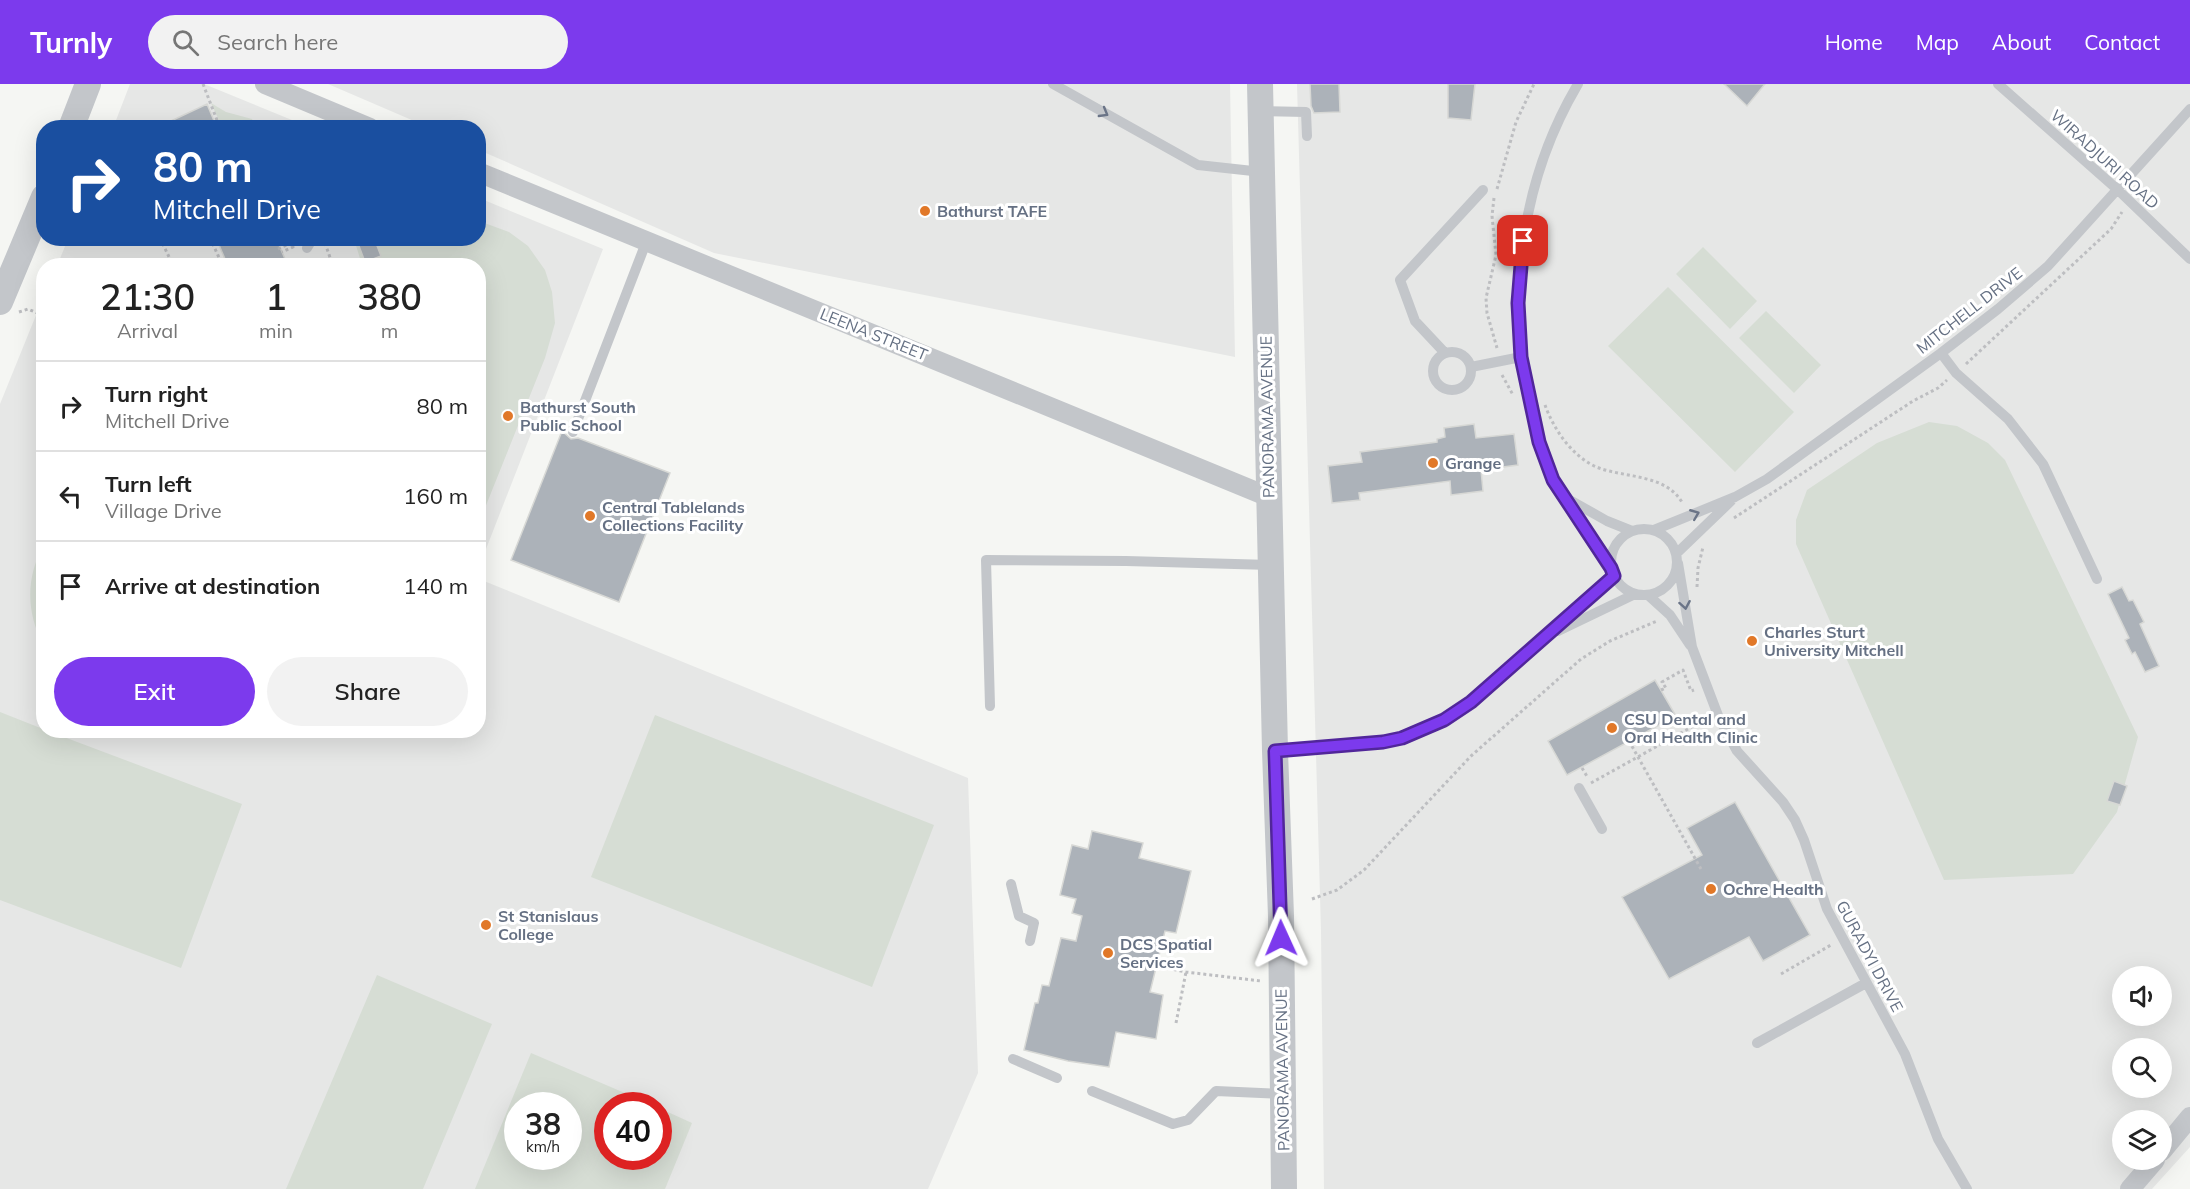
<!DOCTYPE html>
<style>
body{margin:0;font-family:Mulish,sans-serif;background:#f2f2f2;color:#222;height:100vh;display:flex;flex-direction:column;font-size:22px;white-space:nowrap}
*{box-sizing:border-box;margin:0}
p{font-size:20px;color:#767676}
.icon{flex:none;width:33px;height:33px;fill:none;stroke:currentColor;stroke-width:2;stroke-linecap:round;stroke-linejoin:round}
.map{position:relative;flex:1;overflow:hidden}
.drawer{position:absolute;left:36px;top:174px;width:450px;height:480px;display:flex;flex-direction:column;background:#fff;border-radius:24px;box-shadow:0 6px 24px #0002}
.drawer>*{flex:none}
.hud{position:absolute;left:36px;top:36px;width:450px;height:126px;border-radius:24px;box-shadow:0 6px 24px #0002;background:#1a4fa0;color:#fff;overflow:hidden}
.tools{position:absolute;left:2112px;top:882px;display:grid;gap:12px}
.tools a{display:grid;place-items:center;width:60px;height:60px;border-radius:50%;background:#fff;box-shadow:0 6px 24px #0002;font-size:30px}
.speed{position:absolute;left:504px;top:1008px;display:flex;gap:12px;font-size:30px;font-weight:700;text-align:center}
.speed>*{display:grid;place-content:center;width:78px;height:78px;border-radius:50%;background:#fff;box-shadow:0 6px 24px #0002;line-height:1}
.speed small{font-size:15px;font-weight:400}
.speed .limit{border:9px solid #d22;background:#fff;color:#111}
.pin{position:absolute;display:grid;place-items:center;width:51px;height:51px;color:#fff;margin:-26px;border-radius:12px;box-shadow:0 3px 9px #0006}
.me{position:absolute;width:66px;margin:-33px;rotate:359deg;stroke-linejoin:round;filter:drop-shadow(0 0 4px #0008)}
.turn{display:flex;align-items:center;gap:21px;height:126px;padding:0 18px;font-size:27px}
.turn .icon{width:78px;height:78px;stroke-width:2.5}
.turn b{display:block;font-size:42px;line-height:51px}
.eta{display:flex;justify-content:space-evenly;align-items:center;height:102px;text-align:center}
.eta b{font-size:36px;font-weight:600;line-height:42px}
.button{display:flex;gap:12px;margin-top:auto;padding:12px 18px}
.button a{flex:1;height:69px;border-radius:36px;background:#7c3aed;color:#fff;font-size:24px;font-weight:600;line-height:69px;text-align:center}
.button a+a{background:#f2f2f2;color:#222}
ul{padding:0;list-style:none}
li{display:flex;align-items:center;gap:18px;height:90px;padding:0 18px;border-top:2px solid #e0e0e0}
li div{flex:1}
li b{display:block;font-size:22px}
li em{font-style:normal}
header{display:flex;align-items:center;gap:36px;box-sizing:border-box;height:84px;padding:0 30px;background:#7c3aed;color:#fff}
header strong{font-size:28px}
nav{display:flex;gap:33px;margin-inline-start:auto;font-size:21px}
.search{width:420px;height:54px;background:#f2f2f2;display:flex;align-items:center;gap:15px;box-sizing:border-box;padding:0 21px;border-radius:33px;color:#767676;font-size:22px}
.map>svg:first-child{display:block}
.built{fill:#e6e7e6;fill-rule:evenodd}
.green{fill:#d6ddd4;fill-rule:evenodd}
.building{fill:#acb2b9;stroke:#d7d8d5;stroke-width:1.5}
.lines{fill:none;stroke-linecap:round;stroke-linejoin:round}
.path{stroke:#bdbec1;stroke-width:3;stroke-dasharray:3 3;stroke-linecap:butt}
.service{stroke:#c3c6ca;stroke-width:10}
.minor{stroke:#c3c6ca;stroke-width:20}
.tertiary{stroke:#c3c6ca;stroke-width:26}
.oneway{stroke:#6a7487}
.route-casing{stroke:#51269a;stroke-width:15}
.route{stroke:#7c3aed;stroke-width:10}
.poi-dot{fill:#e17828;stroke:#fff;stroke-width:2}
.labels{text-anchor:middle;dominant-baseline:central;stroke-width:6;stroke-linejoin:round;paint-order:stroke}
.street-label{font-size:16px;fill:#657083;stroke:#fff}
.poi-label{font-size:16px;font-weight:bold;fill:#657083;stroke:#fff;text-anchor:start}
</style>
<header>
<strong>Turnly</strong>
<div class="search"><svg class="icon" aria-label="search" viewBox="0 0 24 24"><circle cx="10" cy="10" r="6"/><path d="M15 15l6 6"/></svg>Search here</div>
<nav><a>Home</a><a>Map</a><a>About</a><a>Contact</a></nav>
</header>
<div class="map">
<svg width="2190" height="1105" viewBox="0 0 2190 1105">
<rect width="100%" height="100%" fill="#f5f6f3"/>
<!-- built -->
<path class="built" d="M130,0H204L309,43L113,44Z
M328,0H1230L1235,273L714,169L479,66L478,44L428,43Z
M1297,0H2190V1063L2152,1105H1324L1321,847ZM2122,892H2162V932H2122ZM2122,964H2162V1004H2122ZM2122,1036H2162V1076H2122Z
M479,114L603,165L479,483L478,182H57L68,155L478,154Z
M43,214L44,646H478L479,495L968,694L978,989L928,1105H0V320ZM518,1022H568V1072H518ZM608,1022H658V1072H608Z"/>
<!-- green -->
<path class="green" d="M211,19L226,28L252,35L256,43H222Z
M479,137L509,148L528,162L545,186L552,208L555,239L545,274L479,439L478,182L362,181L354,155L478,154Z
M1703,163L1757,217L1730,245L1676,190Z
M1668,203L1794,328L1735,388L1608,262Z
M1766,227L1821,281L1794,309L1739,254Z
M1929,338L1957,342L1988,359L2005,376L2138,653L2117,728L2073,790L1944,796L1796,460V436L1807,406L1877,359Z
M43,462V560C26,528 26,494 43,462Z
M0,628L43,645L44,646L48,647L242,720L181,884L0,816Z
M655,631L934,741L872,903L591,793Z
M377,891L492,940L423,1105H286Z
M531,969L653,1021L608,1022V1072H658L659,1024L692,1039L665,1105H475ZM518,1022H568V1072H518Z"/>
<!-- building -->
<path class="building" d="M1310,0H1339L1340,28L1314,29L1311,22Z
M1448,0H1475L1471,36L1448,34Z
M1724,0H1765L1747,22Z
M207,20L217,44H156Z
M216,154H276L288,182H228Z
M356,154H374L381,172L365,178Z
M1474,340L1476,354L1514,350L1518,381L1481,386L1483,407L1451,411L1450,397L1359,409L1360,416L1332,419L1328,382L1362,378L1360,368L1437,358V355L1445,353L1444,344Z
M562,347L571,355L578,354L670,389L619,518L511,476Z
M2122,503L2129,517L2133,516L2144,538L2140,540L2159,582L2145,588L2135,568L2132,570L2125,556L2129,554L2108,510Z
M1655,596L1676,632L1567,691L1548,657Z
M2114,697L2127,702L2120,721L2107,717Z
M1735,718L1810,851L1763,877L1749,853L1669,895L1622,813L1702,771L1687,744Z
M1092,747L1143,759L1139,774L1191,787L1176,849L1165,847L1150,908L1163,911L1156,955L1116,948L1109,983L1068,977L1024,966L1035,919H1038L1042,901L1049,902L1061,854L1076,857L1082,832L1072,829L1076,815L1060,811L1072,761L1088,765Z"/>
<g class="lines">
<!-- path -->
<path class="path" d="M203,0L220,44
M1497,105L1516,38L1534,0
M1494,114L1492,132L1496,171L1486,214L1487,229L1497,264
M160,154L170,175
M210,154L222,180
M325,159L333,182
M278,165L291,159L293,163L282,168
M249,178L250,180
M19,228L28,225L44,232
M1966,280L2111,145L2122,128
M1502,291L1513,311
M1545,321C1554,346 1573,374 1599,384C1626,394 1667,390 1683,420
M1734,434L1913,317L1938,304L1947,296
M1697,503L1698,484L1703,463
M1661,606L1666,604L1662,598L1683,586L1691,607L1694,606
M1629,657L1701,785
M1582,684L1588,694
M1591,699L1706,635
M1312,815L1337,806L1364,786L1471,672L1581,575L1610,557L1657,537
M1156,882L1186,888L1261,897
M1781,890L1831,861
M1176,939L1186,888"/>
<!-- service -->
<path class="service" d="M1053,0L1198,81L1262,88
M1578,0C1523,93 1507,203 1528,309C1533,339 1541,368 1553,396L1611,484
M1998,0L2118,106L2190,175
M1260,27L1306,28L1307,52
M307,164L313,154
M1433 287a19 19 0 1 1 38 0a19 19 0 1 1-38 0Z
M1445,269L1415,237L1400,196L1483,106
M1941,269L1956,289L2008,335L2043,380L2097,495
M1471,283L1521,273
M573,348L647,156
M1568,415L1607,437L1632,447
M1611 478a33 33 0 1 1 66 0a33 33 0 1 1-66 0Z
M1654,446L1735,413L1767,395L1941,269L1998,225L2048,182L2190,25
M1677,469L1731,417
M1678,479L1692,563L1719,634L1737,667L1783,718L1795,736L1804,756L1827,825L1905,970L1938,1055L1967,1105
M1648,511L1670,531L1690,561
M1558,547L1635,510
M990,622L986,476L1126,477L1271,481
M1276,667L1383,658L1402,654L1444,636L1471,618L1614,492
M1579,704L1602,745
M1011,800L1019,832L1034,839L1030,857
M1757,959L1866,899
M1013,975L1057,994
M1092,1007L1173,1040L1188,1036L1216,1007L1282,1010"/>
<!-- minor -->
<path class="minor" d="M265,0L370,44
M478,88L1269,413
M2162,1067L2190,1033
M2130,1105L2155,1076"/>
<!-- tertiary -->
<path class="tertiary" d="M1260,0L1275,667L1281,832L1284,1105
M71,44L88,0
M0,218L44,113"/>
</g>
<!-- one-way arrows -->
<defs><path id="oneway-chevron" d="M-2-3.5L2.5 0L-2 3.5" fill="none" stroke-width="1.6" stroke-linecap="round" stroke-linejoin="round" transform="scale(1.5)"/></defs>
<g class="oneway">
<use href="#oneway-chevron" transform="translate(1104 29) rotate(30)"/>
<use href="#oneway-chevron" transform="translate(1695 430) rotate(-22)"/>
<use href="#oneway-chevron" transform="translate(1685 521) rotate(80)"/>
</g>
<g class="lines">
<defs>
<path id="route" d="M1281,854L1275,667L1383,658L1402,654L1444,636L1471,618L1614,492L1611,484L1553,396L1539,358L1521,273L1518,219L1523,157"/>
</defs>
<!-- route casing -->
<use href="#route" class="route-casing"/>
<!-- route -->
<use href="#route" class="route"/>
</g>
<!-- markers -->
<g class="poi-dot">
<circle cx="925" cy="127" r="6"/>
<circle cx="508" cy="332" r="6"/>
<circle cx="1433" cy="379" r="6"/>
<circle cx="590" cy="432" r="6"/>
<circle cx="1752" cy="557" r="6"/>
<circle cx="1612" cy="644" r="6"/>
<circle cx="1711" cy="805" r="6"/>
<circle cx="486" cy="841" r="6"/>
<circle cx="1108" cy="869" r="6"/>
</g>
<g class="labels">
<!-- street labels -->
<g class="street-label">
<text transform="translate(2105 75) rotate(42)">WIRADJURI ROAD</text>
<text transform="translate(1969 226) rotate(-38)">MITCHELL DRIVE</text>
<text transform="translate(874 250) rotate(22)">LEENA STREET</text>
<text transform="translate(1267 333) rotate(-91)">PANORAMA AVENUE</text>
<text transform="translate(1870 872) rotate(62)">GURADYI DRIVE</text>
<text transform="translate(1282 986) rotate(-91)">PANORAMA AVENUE</text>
</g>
<!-- poi labels -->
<g class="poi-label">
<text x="937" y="127">Bathurst TAFE</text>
<text x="520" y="323">Bathurst South<tspan x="520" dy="18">Public School</tspan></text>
<text x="1445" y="379">Grange</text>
<text x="602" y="423">Central Tablelands<tspan x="602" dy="18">Collections Facility</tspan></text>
<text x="1764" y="548">Charles Sturt<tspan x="1764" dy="18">University Mitchell</tspan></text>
<text x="1624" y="635">CSU Dental and<tspan x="1624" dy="18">Oral Health Clinic</tspan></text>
<text x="1723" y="805">Ochre Health</text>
<text x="498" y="832">St Stanislaus<tspan x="498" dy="18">College</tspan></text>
<text x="1120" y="860">DCS Spatial<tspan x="1120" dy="18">Services</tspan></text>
</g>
</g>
</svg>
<div class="tools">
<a><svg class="icon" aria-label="sound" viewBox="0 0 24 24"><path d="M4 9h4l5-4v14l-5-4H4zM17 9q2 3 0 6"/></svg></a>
<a><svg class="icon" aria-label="search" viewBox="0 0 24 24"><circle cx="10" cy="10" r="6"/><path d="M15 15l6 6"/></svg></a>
<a><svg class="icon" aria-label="layers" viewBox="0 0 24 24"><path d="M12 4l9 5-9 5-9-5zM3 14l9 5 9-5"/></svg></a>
</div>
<div class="speed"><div>38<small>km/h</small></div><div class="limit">40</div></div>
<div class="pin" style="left:1523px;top:157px;background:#d93025"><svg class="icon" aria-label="arrive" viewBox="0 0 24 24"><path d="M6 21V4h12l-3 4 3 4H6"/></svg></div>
<svg class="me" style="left:1281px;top:854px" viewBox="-20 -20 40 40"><path d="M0-17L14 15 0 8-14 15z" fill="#7c3aed" stroke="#fff" stroke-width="4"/></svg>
<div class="hud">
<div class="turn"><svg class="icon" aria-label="right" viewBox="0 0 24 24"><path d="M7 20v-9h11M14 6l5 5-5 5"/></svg><div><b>80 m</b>Mitchell Drive</div></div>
</div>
<section class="drawer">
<div class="eta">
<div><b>21:30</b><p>Arrival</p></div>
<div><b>1</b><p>min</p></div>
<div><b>380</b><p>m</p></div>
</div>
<ul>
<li><svg class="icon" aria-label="right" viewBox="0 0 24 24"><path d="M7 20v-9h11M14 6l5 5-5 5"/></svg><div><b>Turn right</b><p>Mitchell Drive</p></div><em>80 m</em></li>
<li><svg class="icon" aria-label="left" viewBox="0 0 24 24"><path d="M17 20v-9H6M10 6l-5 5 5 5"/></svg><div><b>Turn left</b><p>Village Drive</p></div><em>160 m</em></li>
<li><svg class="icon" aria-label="arrive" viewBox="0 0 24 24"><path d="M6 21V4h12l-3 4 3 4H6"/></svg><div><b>Arrive at destination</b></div><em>140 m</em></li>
</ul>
<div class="button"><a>Exit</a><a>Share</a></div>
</section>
</div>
